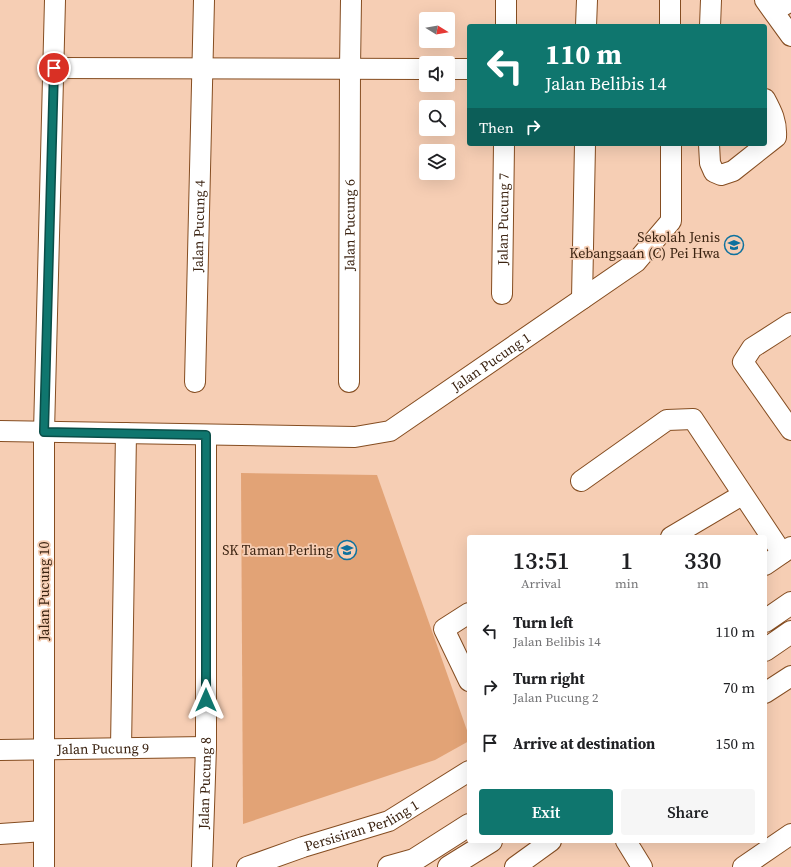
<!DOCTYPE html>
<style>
body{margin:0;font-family:"Source Serif 4",serif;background:#f6f6f6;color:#202124;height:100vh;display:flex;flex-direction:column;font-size:15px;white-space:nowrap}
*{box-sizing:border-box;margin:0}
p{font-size:13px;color:#757577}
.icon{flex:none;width:22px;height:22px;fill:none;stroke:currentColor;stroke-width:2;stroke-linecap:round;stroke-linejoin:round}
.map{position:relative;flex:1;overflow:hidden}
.sheet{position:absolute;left:467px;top:535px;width:300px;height:308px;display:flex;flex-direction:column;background:#fff;border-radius:4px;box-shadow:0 4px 16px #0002}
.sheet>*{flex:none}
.banner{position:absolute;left:467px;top:24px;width:300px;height:122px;border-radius:4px;box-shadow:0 4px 16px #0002;background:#0f766e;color:#fff;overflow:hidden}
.needle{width:26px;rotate:101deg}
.tools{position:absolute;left:419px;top:12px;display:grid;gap:8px}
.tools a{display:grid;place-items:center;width:36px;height:36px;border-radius:4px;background:#fff;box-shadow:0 4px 16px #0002;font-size:20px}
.pin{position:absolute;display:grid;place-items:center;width:34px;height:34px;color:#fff;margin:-17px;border:2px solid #fff;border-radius:50%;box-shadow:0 1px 4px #0007}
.me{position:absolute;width:44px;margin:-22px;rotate:0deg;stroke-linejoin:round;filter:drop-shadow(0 0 3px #0008)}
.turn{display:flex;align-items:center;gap:14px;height:84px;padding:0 12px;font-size:18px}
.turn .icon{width:52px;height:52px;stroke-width:2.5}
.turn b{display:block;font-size:28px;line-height:34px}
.then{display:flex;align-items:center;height:38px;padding:0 12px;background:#0003;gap:8px;font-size:15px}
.eta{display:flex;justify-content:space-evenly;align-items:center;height:68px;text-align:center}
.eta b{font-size:24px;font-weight:600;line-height:28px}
.button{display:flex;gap:8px;margin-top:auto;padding:8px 12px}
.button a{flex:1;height:46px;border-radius:4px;background:#0f766e;color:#fff;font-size:16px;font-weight:600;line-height:46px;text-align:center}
.button a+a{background:#f6f6f6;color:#202124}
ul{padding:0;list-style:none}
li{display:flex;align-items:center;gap:12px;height:56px;padding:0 12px}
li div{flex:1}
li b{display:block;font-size:15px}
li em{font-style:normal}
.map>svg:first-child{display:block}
.garden{fill:#e2a376}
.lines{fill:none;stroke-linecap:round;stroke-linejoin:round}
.minor-casing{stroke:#854d21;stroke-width:22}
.major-casing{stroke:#854d21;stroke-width:24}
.minor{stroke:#fff;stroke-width:20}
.major{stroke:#fff;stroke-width:22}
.route-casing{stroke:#0a4d48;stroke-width:10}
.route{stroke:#0f766e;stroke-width:7}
.labels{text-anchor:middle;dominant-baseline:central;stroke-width:3.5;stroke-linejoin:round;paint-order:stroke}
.street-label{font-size:14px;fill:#3b2311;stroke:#f6ceb4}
.poi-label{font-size:14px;fill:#3b2311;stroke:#f6ceb4;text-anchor:end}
</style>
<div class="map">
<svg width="791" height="867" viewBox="0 0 791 867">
<rect width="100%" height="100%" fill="#f6ceb4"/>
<!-- garden -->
<path class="garden" d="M241,473L377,475L469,736V741L435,760L243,824Z"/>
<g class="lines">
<defs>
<g id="minor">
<path d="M670,0V26"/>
<path d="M765,0L791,36"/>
<path d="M774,11L791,1"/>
<path d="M506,26V0"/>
<path d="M586,26L587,0"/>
<path d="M710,26L711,0"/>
<path d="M54,68L426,69"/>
<path d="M448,69H469"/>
<path d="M709,144L710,163L714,172L721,175L733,171L776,137C777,122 772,112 765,99"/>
<path id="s1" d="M502,294L504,144"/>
<path d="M582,299L585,144"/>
<path d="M791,323L752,348L743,362L791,430"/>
<path id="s2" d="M195,382L204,0"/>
<path id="s3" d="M349,382L350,68L351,0"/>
<path id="s4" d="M0,431L355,437L390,431L636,262L671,221V144"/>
<path d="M581,481L667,420L693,419L782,553"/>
<path d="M671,537L742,495"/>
<path d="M765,565L791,547"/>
<path d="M469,613L444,629L469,681"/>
<path d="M765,693L791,676"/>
<path d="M121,748L126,433"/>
<path id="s5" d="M0,750L206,747"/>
<path d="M0,834L44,831"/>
<path d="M626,841L642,867"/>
<path d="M44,867V432L55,0"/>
<path id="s6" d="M202,867L206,747V435"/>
<path id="s7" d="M247,867L303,847L389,821L469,771"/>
<path d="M515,867L551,841"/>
<path d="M743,867L791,834"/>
</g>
<path id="major" d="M765,621L791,603
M765,650L791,632
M389,867L414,860L469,825
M449,867L491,841"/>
</defs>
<!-- minor casing -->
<use href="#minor" class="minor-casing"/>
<!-- major casing -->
<use href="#major" class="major-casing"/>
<!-- minor -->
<use href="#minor" class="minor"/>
<!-- major -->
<use href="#major" class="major"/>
</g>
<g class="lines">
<defs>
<path id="route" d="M54,68L44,432L206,435V700"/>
</defs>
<!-- route casing -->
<use href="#route" class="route-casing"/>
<!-- route -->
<use href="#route" class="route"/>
</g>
<!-- icons -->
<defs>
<symbol id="school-ring" viewBox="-11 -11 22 22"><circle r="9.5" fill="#f6ceb4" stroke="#0d719e" stroke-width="1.5"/><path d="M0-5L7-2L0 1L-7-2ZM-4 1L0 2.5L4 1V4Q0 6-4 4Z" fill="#0d719e"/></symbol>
</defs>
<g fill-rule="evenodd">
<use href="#school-ring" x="723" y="234" width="22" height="22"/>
<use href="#school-ring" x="336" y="539" width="22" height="22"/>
</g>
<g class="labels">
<!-- street labels -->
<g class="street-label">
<text stroke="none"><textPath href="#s1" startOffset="75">Jalan Pucung 7</textPath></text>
<text stroke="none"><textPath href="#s3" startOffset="157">Jalan Pucung 6</textPath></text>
<text stroke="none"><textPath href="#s2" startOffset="156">Jalan Pucung 4</textPath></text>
<text stroke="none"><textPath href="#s4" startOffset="513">Jalan Pucung 1</textPath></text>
<text transform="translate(44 591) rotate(-90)">Jalan Pucung 10</text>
<text stroke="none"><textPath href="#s5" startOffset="103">Jalan Pucung 9</textPath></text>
<text stroke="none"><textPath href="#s6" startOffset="84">Jalan Pucung 8</textPath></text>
<text stroke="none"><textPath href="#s7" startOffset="122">Persisiran Perling 1</textPath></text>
</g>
<!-- poi labels -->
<g class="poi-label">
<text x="720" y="237">Sekolah Jenis<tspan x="720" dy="16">Kebangsaan (C) Pei Hwa</tspan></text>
<text x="333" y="550">SK Taman Perling</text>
</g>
</g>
</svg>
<div class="tools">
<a><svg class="needle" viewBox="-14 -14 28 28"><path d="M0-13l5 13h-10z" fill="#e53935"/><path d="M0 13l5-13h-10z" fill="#757577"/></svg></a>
<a><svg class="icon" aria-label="sound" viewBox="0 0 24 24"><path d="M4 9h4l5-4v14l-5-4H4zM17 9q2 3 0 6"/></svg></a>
<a><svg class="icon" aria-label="search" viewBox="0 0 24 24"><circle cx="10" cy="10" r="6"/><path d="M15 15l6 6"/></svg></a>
<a><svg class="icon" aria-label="layers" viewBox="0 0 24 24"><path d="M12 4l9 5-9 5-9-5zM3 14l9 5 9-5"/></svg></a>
</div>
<div class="pin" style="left:54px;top:68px;background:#d93025"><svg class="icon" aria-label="arrive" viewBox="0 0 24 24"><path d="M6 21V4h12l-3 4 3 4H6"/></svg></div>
<svg class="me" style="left:206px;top:700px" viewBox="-20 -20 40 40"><path d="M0-17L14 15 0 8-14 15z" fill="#0f766e" stroke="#fff" stroke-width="4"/></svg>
<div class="banner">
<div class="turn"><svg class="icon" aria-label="left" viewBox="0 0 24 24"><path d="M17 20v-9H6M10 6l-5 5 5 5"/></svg><div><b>110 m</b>Jalan Belibis 14</div></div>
<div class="then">Then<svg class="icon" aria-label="right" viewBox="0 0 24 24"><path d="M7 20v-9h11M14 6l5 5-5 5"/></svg></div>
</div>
<section class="sheet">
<div class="eta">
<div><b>13:51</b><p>Arrival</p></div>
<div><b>1</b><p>min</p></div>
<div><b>330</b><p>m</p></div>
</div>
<ul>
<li><svg class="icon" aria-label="left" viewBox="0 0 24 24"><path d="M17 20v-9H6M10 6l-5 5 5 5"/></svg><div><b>Turn left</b><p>Jalan Belibis 14</p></div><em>110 m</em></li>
<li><svg class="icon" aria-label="right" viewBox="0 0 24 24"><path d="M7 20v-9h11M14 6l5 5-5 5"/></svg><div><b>Turn right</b><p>Jalan Pucung 2</p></div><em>70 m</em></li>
<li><svg class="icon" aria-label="arrive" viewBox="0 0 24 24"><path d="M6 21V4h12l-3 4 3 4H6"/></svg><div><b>Arrive at destination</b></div><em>150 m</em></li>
</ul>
<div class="button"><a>Exit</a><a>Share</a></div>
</section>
</div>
